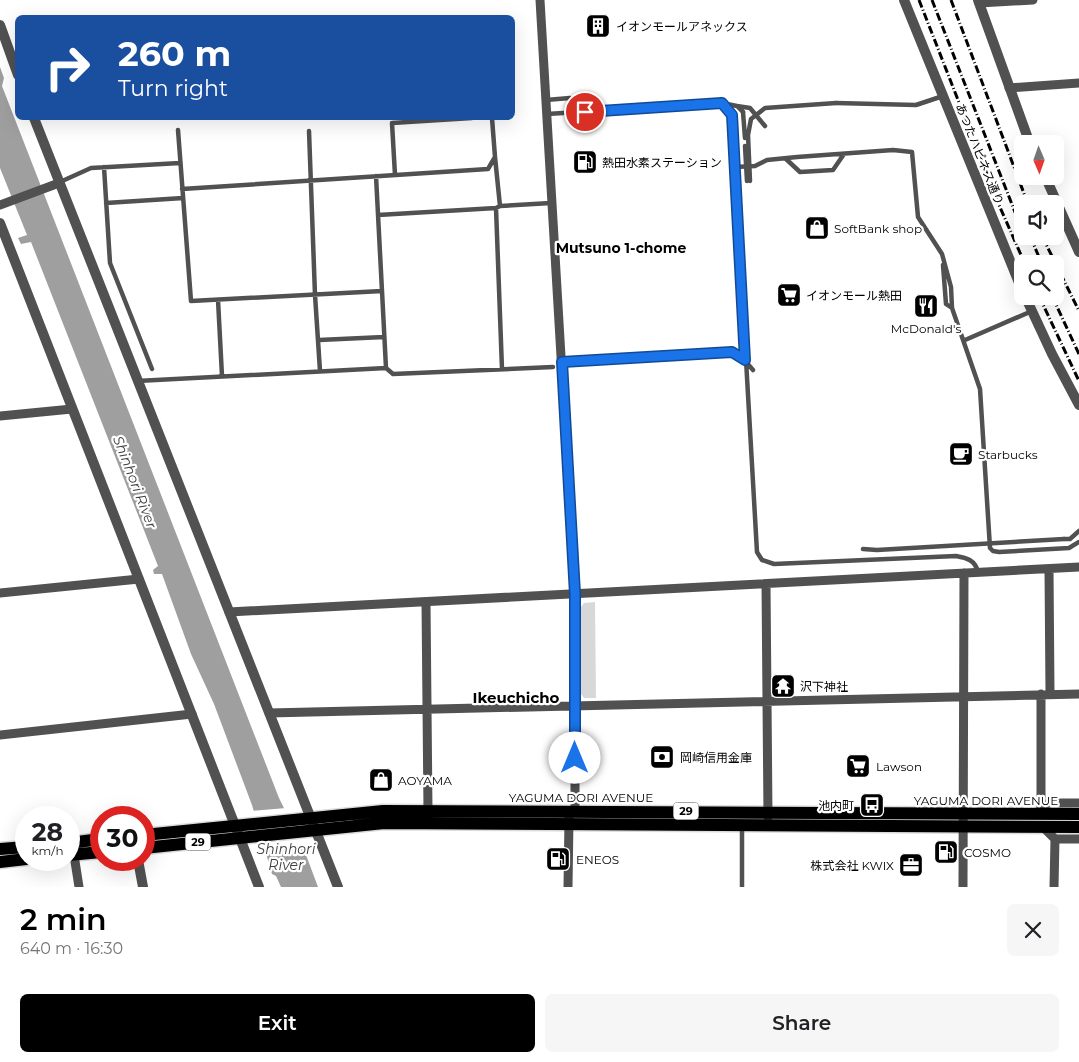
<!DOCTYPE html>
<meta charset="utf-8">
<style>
body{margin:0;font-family:Montserrat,"Noto Sans JP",sans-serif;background:#f6f6f6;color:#202124;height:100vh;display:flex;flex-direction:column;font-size:19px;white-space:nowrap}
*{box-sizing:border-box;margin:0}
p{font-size:16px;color:#757577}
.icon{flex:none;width:28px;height:28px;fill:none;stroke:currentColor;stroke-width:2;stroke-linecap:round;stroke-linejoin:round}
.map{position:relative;height:887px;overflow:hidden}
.details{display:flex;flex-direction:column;background:#fff;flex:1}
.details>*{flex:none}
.hud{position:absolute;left:15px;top:15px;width:500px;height:105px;border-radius:8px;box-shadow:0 5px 20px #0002;background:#1a4fa0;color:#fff;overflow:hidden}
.needle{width:32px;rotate:178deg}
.buttons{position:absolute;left:1014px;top:135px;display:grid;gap:10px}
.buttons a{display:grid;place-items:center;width:50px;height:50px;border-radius:8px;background:#fff;box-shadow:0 5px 20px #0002;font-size:25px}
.speed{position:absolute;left:15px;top:806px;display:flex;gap:10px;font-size:25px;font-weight:700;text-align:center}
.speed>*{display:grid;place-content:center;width:65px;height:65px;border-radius:50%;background:#fff;box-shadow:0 5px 20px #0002;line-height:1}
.speed small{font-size:12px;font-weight:400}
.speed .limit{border:8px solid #d22;background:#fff;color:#111}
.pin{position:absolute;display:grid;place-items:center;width:42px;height:42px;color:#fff;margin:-21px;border:2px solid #fff;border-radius:50%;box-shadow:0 1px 5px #0007}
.me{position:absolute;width:55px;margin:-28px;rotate:0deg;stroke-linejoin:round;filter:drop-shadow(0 0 4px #0008)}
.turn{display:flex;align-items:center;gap:18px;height:105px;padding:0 20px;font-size:22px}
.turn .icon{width:65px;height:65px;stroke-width:2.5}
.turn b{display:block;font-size:35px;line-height:42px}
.round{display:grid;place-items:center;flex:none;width:52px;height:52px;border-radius:8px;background:#f6f6f6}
.headline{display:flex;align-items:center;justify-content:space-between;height:85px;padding:0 20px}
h1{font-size:30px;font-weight:600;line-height:38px;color:#000}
.action{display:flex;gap:10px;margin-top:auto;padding:10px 20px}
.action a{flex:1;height:58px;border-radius:8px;background:#000;color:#fff;font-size:20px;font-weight:600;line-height:58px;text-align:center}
.action a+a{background:#f6f6f6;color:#202124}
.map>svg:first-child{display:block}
.green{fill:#d8d8d8}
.water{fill:#9f9f9f}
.pier{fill:#fff}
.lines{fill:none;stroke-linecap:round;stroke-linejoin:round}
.primary-casing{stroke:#dbdbdb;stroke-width:15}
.service{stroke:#515151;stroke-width:4.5}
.minor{stroke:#515151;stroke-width:9}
.tertiary{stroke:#515151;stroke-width:10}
.primary{stroke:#000;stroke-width:12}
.rail{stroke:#000;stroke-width:3;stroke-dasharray:8 2.5 1 2.5;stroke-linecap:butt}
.service-bridge{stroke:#515151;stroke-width:4.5}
.route-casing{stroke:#114b97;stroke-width:12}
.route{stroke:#1a73e8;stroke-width:9}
.labels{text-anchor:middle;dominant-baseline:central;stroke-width:4.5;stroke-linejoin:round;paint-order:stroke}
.shield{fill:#fff;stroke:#4c4c4c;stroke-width:1}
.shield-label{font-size:11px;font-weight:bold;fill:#000}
.poi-label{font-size:12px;fill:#000;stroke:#fff;text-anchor:start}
.street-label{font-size:12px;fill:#000;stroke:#fff}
.neighbourhood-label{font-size:14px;font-weight:bold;fill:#000;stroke:#fff}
.water-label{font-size:14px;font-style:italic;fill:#404040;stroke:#fff}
.quarter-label{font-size:15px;font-weight:bold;fill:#000;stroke:#fff}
</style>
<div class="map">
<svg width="1079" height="887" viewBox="0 0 1079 887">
<rect width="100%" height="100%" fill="#fff"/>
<!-- green -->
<path class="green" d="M595,602L596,698H584L581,694V607L584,603Z"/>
<!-- water -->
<path class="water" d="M0,67L4,78L2,86L279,798L303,847L318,887H281L276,876L272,874L252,805L214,704L191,654L162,574H154L153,570L158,566L31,242L21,244L18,238L27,235L0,168Z"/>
<!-- pier -->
<path class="pier" d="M286,808L305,847L301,845L262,850L251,811Z"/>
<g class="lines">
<defs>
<path id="primary" d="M144,835L383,811L1079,814
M69,843L101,839
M144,848L384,823L1079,827
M0,849L26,847
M69,855L101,852
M0,862L26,859"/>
</defs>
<!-- primary casing -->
<use href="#primary" class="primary-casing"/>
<!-- service -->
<path class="service" d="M546,100L570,98
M722,103L737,106L743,112
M836,103L916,105L943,96
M737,106L750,108L765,126
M547,114L722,103L732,115L757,552L762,560L774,564L956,556C967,558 975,560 978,572
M178,130L191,301L382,291L376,176
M309,131L315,295L320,371
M495,157L500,206
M786,159L800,172L833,170L844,154
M104,167L110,263L152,369
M735,167L755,166L767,160L797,157L893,150L912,152L918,217L942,254L951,287L952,308L980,389L990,548L993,551L999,552L1069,548L1079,542
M395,175L392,123L472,118
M60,182L91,168L180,163
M182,189L488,169L495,157L492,118
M106,203L183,198
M496,208L500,206L551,203
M378,215L496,208L502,369
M943,265L946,304L952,308
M382,291L386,368L393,374L553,367
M218,300L222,376
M319,340L384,337
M965,340L1032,311
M561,362L732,352L740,355L753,370
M137,381L386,368
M1064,539H1070L1079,531
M742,826V887"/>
<!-- minor -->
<path class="minor" d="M540,0L575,594V811
M979,3L1033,0
M1009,88L1079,83
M0,205L59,183
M0,416L72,409
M1049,569L1050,694
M766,584L768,817
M0,593L139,579
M426,602L428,811
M229,612L1079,567
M269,713L1079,694
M0,735L192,714
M1041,807V694
M1040,811L1041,807L1049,803H1079
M1043,827L1055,839L1054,887
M1055,839H1079
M74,855L79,887
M568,887L569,819
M963,887L964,573"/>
<!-- tertiary -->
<path class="tertiary" d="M904,0L1022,290
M978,0L1030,144
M0,25L18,75
M34,118L338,887
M1045,176L1079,252
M0,223L259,887
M1025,296L1052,354L1079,405
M138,860L143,887"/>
<!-- primary -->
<use href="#primary" class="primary"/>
<!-- rail -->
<path class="rail" d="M919,0L999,205L1025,264
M932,0L1022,230
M951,0L1028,204
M1030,236L1042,264
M1042,236L1079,311
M1039,296L1079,381
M1052,296L1079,354"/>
<!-- service-bridge -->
<path class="service-bridge" d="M743,112L745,138
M745,146L747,181
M750,181L748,135L751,119L765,108L836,103
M863,549L877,550L1064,539"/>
</g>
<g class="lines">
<defs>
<path id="route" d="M575,758V594L562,362L732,352L745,360L732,115L722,103L585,112"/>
</defs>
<!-- route casing -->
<use href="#route" class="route-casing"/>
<!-- route -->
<use href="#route" class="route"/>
</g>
<!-- icons -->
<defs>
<symbol id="building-square" viewBox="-11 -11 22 22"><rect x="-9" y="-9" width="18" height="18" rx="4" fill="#000" stroke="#fff"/><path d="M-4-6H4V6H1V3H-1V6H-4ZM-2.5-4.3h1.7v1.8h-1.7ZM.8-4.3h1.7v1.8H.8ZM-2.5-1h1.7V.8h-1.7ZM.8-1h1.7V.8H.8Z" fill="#fff"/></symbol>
<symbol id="fuel-square" viewBox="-11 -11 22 22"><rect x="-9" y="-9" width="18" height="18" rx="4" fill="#000" stroke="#fff"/><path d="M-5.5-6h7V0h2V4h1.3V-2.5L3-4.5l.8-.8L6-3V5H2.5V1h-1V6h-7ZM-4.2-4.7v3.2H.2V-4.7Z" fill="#fff"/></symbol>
<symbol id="shop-square" viewBox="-11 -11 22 22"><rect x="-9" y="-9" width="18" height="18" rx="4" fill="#000" stroke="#fff"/><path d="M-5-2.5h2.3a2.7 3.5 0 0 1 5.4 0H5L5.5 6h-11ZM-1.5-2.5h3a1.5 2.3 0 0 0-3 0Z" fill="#fff"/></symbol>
<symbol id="supermarket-square" viewBox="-11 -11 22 22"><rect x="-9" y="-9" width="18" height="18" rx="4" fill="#000" stroke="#fff"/><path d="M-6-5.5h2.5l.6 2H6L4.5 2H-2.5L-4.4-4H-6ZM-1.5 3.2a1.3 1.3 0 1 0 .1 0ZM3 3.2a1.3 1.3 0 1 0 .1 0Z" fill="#fff"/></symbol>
<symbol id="restaurant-square" viewBox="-11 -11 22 22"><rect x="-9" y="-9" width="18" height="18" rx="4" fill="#000" stroke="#fff"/><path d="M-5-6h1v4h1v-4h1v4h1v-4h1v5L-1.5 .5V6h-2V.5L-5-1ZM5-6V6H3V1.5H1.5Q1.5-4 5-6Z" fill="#fff"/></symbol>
<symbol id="cafe-square" viewBox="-11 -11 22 22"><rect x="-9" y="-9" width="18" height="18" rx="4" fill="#000" stroke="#fff"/><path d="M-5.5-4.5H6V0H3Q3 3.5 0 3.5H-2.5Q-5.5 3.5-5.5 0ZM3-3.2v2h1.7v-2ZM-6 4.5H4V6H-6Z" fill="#fff"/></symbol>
<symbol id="temple-square" viewBox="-11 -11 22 22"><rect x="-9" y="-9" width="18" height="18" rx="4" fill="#000" stroke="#fff"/><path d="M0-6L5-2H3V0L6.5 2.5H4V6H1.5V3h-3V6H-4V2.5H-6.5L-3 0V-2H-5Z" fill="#fff"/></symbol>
<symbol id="bank-square" viewBox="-11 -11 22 22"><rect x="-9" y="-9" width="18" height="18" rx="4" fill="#000" stroke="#fff"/><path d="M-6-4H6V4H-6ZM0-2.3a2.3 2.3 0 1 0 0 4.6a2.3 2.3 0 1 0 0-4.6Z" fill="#fff"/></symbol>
<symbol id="bus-square" viewBox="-11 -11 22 22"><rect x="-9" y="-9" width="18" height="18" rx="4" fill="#000" stroke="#fff"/><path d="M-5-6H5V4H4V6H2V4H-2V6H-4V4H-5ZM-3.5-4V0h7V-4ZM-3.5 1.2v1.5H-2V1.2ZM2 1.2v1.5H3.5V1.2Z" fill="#fff"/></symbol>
<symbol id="office-square" viewBox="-11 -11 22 22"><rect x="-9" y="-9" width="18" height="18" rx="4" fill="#000" stroke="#fff"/><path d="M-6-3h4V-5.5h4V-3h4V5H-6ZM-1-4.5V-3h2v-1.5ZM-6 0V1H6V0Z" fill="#fff"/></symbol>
</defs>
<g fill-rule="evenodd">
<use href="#building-square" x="584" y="12" width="28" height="28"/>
<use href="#fuel-square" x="571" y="148" width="28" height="28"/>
<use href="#shop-square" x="803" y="214" width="28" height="28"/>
<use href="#supermarket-square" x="775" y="281" width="28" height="28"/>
<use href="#restaurant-square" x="912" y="292" width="28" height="28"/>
<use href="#cafe-square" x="947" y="440" width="28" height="28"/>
<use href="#temple-square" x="769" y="672" width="28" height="28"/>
<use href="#bank-square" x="648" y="743" width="28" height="28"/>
<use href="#supermarket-square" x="844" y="752" width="28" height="28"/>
<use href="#shop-square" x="367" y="766" width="28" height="28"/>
<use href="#bus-square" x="858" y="791" width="28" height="28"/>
<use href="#fuel-square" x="932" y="838" width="28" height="28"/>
<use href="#fuel-square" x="544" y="845" width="28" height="28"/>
<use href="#office-square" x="897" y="851" width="28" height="28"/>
</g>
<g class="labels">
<!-- shield labels -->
<g class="shield">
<rect x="673.5" y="802.5" width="25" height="17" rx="4"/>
<rect x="185.5" y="833.5" width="25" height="17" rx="4"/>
</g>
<g class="shield-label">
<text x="686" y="811">29</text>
<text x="198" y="842">29</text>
</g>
<!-- poi labels -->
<g class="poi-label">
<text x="616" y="26">イオンモールアネックス</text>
<text x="602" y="162">熱田水素ステーション</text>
<text x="834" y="228">SoftBank shop</text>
<text x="806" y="295">イオンモール熱田</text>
<text x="926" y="328" text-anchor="middle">McDonald's</text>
<text x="978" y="454">Starbucks</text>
<text x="800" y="686">沢下神社</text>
<text x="680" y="757">岡崎信用金庫</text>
<text x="876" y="766">Lawson</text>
<text x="398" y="780">AOYAMA</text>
<text x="854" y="805" text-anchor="end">池内町</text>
<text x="964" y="852">COSMO</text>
<text x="576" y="859">ENEOS</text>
<text x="894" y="865" text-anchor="end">株式会社 KWIX</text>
</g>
<!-- street labels -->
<g class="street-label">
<text transform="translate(980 154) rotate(68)">あつたハピネス通り</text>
<text x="581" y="797">YAGUMA DORI AVENUE</text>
<text x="986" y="800">YAGUMA DORI AVENUE</text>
</g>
<!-- neighbourhood labels -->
<g class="neighbourhood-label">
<text x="621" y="248">Mutsuno 1-chome</text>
</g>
<!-- water labels -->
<g class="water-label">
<text transform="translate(135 482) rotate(69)">Shinhori River</text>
<text x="286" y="849">Shinhori<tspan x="286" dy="16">River</tspan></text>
</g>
<!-- quarter labels -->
<g class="quarter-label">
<text x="516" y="697">Ikeuchicho</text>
</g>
</g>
</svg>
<div class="buttons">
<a><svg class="needle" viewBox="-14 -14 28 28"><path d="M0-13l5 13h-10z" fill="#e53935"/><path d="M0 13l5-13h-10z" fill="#757577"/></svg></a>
<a><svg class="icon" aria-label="sound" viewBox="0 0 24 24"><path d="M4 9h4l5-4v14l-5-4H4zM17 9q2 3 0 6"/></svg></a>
<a><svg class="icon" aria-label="search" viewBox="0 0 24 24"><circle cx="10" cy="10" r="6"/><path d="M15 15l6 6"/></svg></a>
</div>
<div class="speed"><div>28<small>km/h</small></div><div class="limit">30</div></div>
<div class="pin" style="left:585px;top:112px;background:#d93025"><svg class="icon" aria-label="arrive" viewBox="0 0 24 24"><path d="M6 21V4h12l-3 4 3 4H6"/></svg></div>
<svg class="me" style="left:575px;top:758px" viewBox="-20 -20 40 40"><circle r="19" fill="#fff"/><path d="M0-13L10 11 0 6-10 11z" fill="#1a73e8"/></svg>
<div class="hud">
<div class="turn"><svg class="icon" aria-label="right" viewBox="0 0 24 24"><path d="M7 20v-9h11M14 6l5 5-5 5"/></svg><div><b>260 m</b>Turn right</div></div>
</div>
</div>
<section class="details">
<div class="headline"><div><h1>2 min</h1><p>640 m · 16:30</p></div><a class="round"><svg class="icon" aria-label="close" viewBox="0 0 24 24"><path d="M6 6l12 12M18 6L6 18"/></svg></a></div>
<div class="action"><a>Exit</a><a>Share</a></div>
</section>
